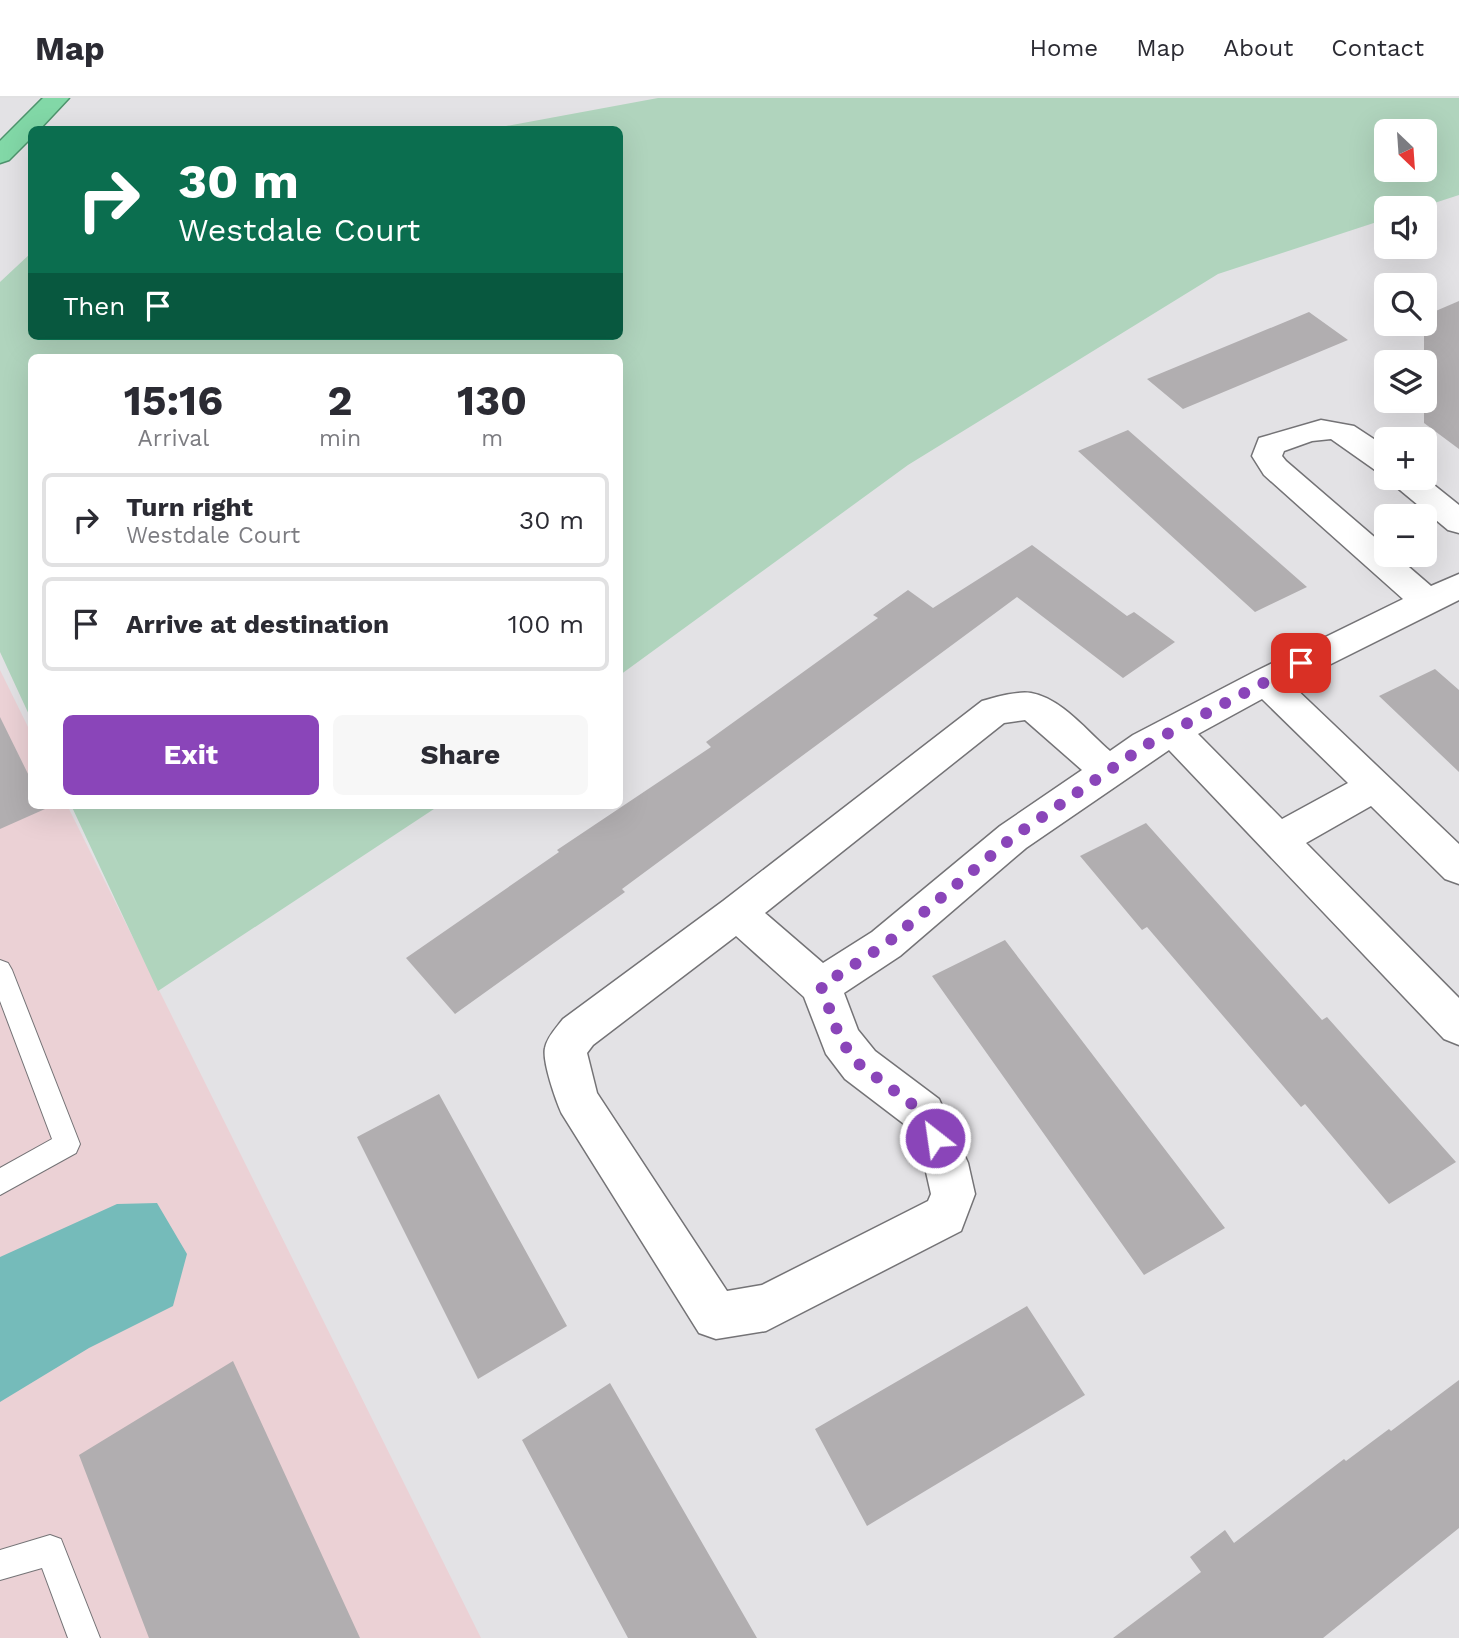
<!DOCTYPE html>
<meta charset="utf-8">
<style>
body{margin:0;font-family:"Work Sans",sans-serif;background:#f7f7f7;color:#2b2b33;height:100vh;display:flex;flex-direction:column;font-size:26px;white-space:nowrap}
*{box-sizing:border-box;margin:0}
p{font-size:23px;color:#7c7c81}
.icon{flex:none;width:38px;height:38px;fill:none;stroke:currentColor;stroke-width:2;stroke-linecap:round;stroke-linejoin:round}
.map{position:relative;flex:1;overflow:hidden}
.drawer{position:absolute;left:28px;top:256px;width:595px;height:455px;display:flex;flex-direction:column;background:#fff;border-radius:10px;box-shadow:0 7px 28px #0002}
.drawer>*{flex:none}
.top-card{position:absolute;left:28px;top:28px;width:595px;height:214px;border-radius:10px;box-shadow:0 7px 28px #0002;background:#0b6e4f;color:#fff;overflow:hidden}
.needle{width:46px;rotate:155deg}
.controls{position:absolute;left:1374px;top:21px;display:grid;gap:14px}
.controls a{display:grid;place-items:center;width:63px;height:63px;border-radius:10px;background:#fff;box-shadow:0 7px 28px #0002;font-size:35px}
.pin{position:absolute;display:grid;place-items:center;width:60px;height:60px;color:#fff;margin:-30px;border-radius:14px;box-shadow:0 4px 10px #0006}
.me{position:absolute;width:77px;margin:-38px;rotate:330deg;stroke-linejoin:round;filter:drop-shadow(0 0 5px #0008)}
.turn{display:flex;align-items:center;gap:24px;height:147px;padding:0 35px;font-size:32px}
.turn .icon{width:91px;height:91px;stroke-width:2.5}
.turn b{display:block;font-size:49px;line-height:60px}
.then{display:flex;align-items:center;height:66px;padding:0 35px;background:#0003;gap:14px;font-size:26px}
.eta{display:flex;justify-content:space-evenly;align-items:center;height:119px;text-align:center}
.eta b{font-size:42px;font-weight:700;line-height:49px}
.button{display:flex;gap:14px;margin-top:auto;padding:14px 35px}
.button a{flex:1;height:80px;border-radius:10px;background:#8a45b9;color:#fff;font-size:28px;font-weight:700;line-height:80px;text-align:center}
.button a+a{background:#f7f7f7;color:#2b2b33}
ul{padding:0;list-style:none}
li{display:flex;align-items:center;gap:21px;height:94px;margin:0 14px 10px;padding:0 21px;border:4px solid #e1e1e2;border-radius:10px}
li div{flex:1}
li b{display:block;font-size:26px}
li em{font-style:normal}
header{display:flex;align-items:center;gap:42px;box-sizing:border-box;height:98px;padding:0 35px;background:#fff;border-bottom:2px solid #e1e1e2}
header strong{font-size:33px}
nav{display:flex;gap:38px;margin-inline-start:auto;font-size:24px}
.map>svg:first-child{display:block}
.commercial{fill:#ebd1d5}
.green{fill:#b0d4bd;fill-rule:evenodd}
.water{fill:#75bbba}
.building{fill:#b1aeb0}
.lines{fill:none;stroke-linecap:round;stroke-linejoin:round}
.service-casing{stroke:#747376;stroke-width:2}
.minor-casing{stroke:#747376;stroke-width:3}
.trunk-casing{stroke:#4d936c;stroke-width:3}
.service{fill:#fff;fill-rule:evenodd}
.minor{fill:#fff;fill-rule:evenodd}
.trunk{fill:#82d8a7;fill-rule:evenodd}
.route{stroke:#8a45b9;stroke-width:12;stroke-dasharray:0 21.6}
</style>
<header>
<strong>Map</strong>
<nav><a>Home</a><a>Map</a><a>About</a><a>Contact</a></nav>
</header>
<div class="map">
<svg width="1459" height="1540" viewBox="0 0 1459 1540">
<rect width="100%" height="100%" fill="#e3e2e5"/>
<!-- commercial -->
<path class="commercial" d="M0,572L31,635L32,707H67L481,1540H0Z"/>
<!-- green -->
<path class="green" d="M658,0H1459V97L1419,110H1386V121L1218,176L908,367L620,577V259H32L31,621L0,554V184L31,155L32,238H620V32L490,31ZM1386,33H1424V72H1386Z
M71,707H440L158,893Z"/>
<!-- water -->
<path class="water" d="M157,1105L187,1156L173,1208L89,1250L0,1304V1159L117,1106Z"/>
<!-- building -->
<path class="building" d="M1459,203V351L1424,325V218Z
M1309,214L1348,242L1183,311L1147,281Z
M1128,332L1307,489L1255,514L1078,353Z
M1032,447L1127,518L1134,514L1175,544L1123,580L1017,499L622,791L625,794L455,916L406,860L559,754L557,752L711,649L706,644L878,520L873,517L908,492L933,510Z
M1435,571L1459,592V674L1379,598Z
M0,619L32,684V707H43L45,711L0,731Z
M1146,725L1322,922L1327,919L1456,1064L1389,1106L1305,1006L1301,1009L1147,829L1142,832L1080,758Z
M1005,842L1225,1130L1144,1177L932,878Z
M439,996L567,1228L478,1281L357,1039Z
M1027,1208L1085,1297L867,1428L815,1331Z
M233,1263L360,1540H149L79,1357Z
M1459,1282V1430L1323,1540H1113L1201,1474L1190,1459L1225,1432L1234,1445L1344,1361L1346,1363L1389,1331L1391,1333Z
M610,1285L757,1540H628L522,1342Z"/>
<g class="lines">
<defs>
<path id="service" d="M0,862L8,865L12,872L80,1046L76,1055L0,1097V1070L52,1041L0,903Z
M50,1437L61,1441L100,1540H68L42,1470L0,1482V1452Z"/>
<path id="minor" d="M1321,322L1354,328L1386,349V375L1375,372L1331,341L1312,343L1284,353L1282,358L1286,363L1386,449V457H1395L1431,488L1459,476V502L1291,586L1459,746V786L1445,781L1371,708L1306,745L1459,900V947L1444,941L1169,652L1026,750L900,858L844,895L858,932L875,953L939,1001L968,1065L975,1096L961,1133L766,1233L716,1241L699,1235L562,1016C556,1003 542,963 545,950C547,939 557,929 563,921L723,803L982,603C996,599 1016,593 1031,595C1061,600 1088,634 1110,653L1133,637L1254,574L1403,501L1264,377L1252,358L1259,340ZM1262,601L1348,685L1282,721L1198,636ZM1025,622L1082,672L1000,728L872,834L823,865L765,815L1004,625ZM736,838L804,899L826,956L845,981L908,1029L924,1065L931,1096L928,1103L762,1187L727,1193L597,995L587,955L593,947Z
M1424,379L1459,407V435L1448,432L1394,387L1389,380Z"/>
<path id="trunk" d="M43,0H69L39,32H32V39L9,62L0,65V43Z"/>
</defs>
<!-- service casing -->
<use href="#service" class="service-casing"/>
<!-- minor casing -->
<use href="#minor" class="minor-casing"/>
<!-- trunk casing -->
<use href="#trunk" class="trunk-casing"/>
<!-- service -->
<use href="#service" class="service"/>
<!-- minor -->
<use href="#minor" class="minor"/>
<!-- trunk -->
<use href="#trunk" class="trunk"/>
</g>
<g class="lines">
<!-- route -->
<path class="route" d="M935,1040L924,1015L860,967L841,943L821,888L886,846L1013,739L1146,647L1301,565"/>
</g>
</svg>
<div class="controls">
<a><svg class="needle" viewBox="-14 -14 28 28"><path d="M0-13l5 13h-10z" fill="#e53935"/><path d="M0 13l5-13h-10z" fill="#7c7c81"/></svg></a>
<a><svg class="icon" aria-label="sound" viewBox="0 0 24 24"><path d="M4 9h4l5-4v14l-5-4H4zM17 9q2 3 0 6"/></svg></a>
<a><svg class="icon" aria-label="search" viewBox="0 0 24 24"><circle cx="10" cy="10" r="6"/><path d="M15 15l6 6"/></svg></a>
<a><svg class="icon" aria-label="layers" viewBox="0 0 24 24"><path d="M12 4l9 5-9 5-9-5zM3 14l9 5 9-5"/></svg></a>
<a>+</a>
<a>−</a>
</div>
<div class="pin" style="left:1301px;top:565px;background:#d93025"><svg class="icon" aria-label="arrive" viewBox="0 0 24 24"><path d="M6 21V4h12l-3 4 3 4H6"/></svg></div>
<svg class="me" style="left:935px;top:1040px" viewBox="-20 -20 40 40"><circle r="17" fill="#8a45b9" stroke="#fff" stroke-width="3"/><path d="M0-11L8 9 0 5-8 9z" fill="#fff"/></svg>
<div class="top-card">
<div class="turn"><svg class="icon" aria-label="right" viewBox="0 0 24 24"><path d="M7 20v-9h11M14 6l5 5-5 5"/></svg><div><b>30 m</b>Westdale Court</div></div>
<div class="then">Then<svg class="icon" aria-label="arrive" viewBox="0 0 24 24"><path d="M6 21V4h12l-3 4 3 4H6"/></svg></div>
</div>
<section class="drawer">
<div class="eta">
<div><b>15:16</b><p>Arrival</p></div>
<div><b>2</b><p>min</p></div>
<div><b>130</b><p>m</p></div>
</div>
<ul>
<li><svg class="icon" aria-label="right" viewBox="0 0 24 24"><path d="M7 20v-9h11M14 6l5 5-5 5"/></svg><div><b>Turn right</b><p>Westdale Court</p></div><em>30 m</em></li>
<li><svg class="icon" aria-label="arrive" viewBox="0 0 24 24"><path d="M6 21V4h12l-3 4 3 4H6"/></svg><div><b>Arrive at destination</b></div><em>100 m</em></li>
</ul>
<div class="button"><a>Exit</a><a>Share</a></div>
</section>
</div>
